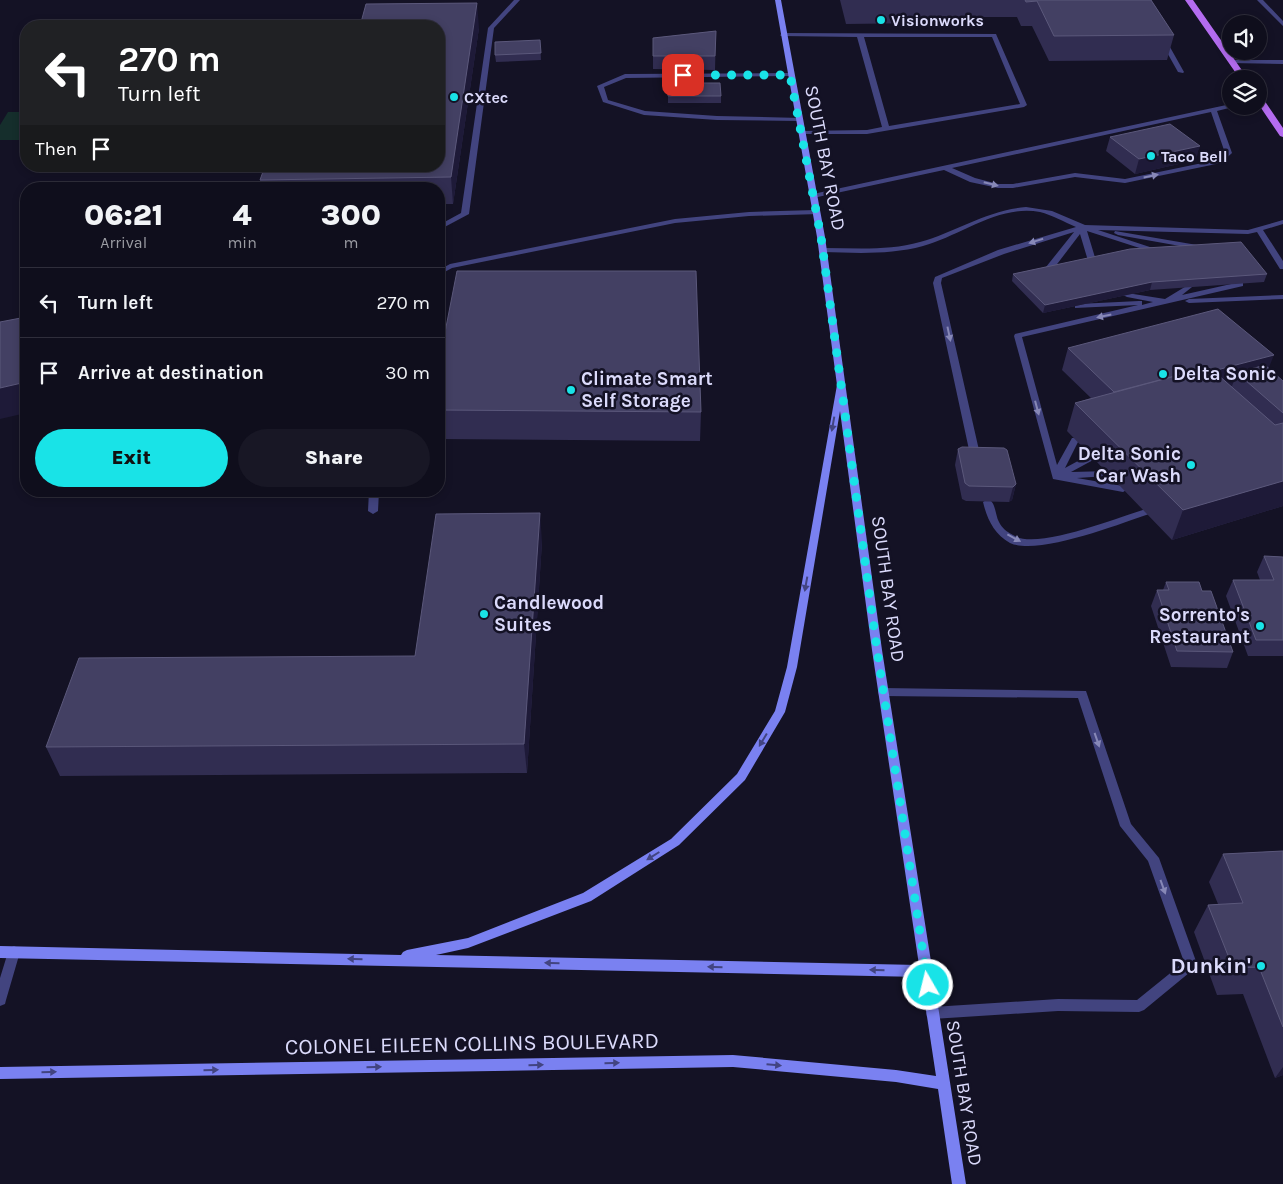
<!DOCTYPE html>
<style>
body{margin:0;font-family:Karla,sans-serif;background:#181725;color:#f1f3f6;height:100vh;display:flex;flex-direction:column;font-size:19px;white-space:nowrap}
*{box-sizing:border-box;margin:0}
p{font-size:16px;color:#9b9ca3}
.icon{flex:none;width:28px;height:28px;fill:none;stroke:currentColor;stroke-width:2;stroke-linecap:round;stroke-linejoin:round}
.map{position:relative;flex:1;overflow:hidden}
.side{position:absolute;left:20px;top:182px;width:425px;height:315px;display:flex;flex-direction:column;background:#0f0e1c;border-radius:20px;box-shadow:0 2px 8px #0003,0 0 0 1px #2f2e3b}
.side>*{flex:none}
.top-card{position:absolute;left:20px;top:20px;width:425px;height:152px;border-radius:20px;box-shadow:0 2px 8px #0003,0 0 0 1px #2f2e3b;background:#202124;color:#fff;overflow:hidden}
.fabs{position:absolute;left:1222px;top:15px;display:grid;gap:10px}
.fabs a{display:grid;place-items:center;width:45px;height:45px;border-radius:50%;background:#0f0e1c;box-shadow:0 2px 8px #0003,0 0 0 1px #2f2e3b;font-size:25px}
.pin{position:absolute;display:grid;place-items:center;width:42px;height:42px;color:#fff;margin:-21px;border-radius:10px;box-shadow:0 2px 8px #0006}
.me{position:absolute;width:55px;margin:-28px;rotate:352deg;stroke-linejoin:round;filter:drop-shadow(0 0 4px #0008)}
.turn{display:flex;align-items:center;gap:18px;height:105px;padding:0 15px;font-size:22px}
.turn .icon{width:65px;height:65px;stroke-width:2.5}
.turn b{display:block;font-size:35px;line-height:42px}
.then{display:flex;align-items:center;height:48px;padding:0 15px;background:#0003;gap:10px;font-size:19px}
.eta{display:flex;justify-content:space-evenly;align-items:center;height:85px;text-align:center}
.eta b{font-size:30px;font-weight:800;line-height:35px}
.button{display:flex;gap:10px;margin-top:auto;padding:10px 15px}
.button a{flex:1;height:58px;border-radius:30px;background:#19e3e7;color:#111;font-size:20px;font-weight:800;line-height:58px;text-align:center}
.button a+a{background:#181725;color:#f1f3f6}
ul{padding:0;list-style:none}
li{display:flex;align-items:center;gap:15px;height:70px;padding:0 15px;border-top:1px solid #2f2e3b}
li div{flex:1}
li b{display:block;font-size:19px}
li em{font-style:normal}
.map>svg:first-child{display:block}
.green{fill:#152e2c}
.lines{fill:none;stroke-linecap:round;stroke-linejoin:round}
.lane{fill:#42447f;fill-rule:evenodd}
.street{fill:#42447f;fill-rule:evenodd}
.secondary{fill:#7a81f1;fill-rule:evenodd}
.primary{fill:#b46cf0;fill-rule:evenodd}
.wall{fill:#312d51}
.shaded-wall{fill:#1e1a38}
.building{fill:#434063;stroke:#5b587b}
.oneway{fill:#8788b7}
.oneway2{fill:#424481}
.route{stroke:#19e3e7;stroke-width:9;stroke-dasharray:0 16.2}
.poi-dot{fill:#19e3e7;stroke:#141225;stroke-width:2}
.labels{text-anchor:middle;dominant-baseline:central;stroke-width:5;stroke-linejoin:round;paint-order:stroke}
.far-poi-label{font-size:16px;font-weight:bold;fill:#dbdafb;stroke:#141225;text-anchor:start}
.street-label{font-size:19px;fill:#dbdafb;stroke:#141225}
.poi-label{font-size:19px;font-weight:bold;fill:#dbdafb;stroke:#141225;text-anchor:start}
.near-poi-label{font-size:22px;font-weight:bold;fill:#dbdafb;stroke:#141225;text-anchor:end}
.near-street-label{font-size:22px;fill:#dbdafb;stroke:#141225}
</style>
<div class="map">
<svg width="1283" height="1184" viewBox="0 0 1283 1184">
<rect width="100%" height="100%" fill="#141225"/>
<!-- green -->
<path class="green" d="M8,112H26V140H0V125Z"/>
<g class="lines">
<!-- lane -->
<path class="lane" d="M514,0H520L494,28L469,214L439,230V225L461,213L488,28Z
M1257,0H1263L1283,21V26Z
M783,33L996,34L1027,105L1024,107L867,134H799V132L801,131L867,130L882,127L857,37L781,36L780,35ZM864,37H992L1020,104L889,126Z
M1161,39L1166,40L1184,72L1183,73L1178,72L1160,40Z
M1233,60H1283V64L1231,63V61Z
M790,73L793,75L792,76L626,78L604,87L608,100L645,111L717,116L801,118V120L799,121L717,120L644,115L603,102L597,86L625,74Z
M1231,104V106H1234L1233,107L1217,111L1232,153L1221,163L1125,183L1075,177L1013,188H998L970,182L944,170L813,198L809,196L813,194ZM1211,112L1225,153L1217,160L1125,179L1075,173L1013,184H998L975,178L952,168Z
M1026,207L1052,211L1085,225L1248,230L1283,220V224L1263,230L1283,261V269H1280L1257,232L1248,234L1098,230L1162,251L1161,253H1155L1087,231L1097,264L1096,266H1093L1089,264L1080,234L1048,276H1042V272L1074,232L1004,254L942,278L941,283L981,459L976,462L971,459L933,283L935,277L998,250L1076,227C1064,222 1052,215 1040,212C999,204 960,236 923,246C890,255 856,253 823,252L819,250L823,248C855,248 889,251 920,242C956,232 987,210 1026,207Z
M816,210H819V214L749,216L675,223L452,268L439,275V270L450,264L675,219L749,212Z
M1115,231L1197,245L1201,247L1197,249L1118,235L1114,233Z
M1240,282H1243V286L1022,337L1057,465L1072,438H1078L1079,440L1065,468L1089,455H1095L1097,457L1095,459L1071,472L1110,471L1112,473L1107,476L1077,478L1123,486L1128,489L1123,492L1053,479L1014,336L1015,334L1138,305L1075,308V304H1078L1139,301H1142V305L1153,302L1127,297L1123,295L1127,293L1165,299L1188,285L1192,287L1182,295Z
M1283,295V299L1189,303L1185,301L1189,299Z
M369,491H379L378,511L373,514L368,511Z
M988,499C996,502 995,515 999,522C1002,528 1007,532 1013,535C1036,551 1118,517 1146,509L1151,512L1149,514C1119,524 1038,556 1010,543C994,534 987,519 983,502Z
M883,688L1086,691L1131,824L1159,858L1197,964L1195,968L1144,1010L1139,1012L1058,1011L932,1019L927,1017L926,1013L927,1009L932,1007L1058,999L1137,1000L1184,962L1148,861L1120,826L1078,698L883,696L879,695L878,692L879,689Z"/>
<!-- street -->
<path class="street" d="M14,946L18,948L20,952L6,1000L5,1004L0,1006V978L8,952L10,948Z"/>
<!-- secondary -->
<path class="secondary" d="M775,0H781L825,237L882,650L966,1184H952L938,1089L896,1082L733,1067L0,1079V1067L733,1055L896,1070L936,1076L921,977L0,958V946L401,955L403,952L407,950L468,938L583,893L671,839L737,774L775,711L787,667L837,385L817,237ZM840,411L872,650L919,965L436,955L468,948L591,901L679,845L745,780L785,712L797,667Z"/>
<!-- primary -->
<path class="primary" d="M1185,0H1193L1248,79H1240Z
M1259,97H1262L1283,128V137L1280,136L1259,105Z"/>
</g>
<!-- wall -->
<path class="wall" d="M840,0H1151L1174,35L1167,60L1049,61L1032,26H1021L1017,17H922V23L846,24Z
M479,28L453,204H439V189H262L260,180Z
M716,31L715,70L653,69V38Z
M540,40L541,60L496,62L495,55Z
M668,83L721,96V103H668Z
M1110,137L1196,160L1135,174L1106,151Z
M1013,274H1267L1264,282L1150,290L1043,313L1012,281Z
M1068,348L1269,369L1283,381V506L1172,540L1067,431L1075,403L1091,398L1062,370Z
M439,363L701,412L700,441L439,439Z
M958,449L1016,484L1012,500L1009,502L966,501L962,499L955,465Z
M542,542L527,773L60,776L46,747L415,656Z
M1264,556L1283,557V656H1248L1226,596L1233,580H1260L1257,572Z
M1166,582L1202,591L1233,652L1227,668L1171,667L1151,606L1157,590H1163Z
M1283,851V1075L1275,1078L1243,994L1217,995L1194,932L1208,905L1218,904L1209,882L1223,854Z"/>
<!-- shaded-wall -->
<path class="shaded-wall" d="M477,3L479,28L453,204L451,177Z
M1200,146L1196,160L1135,174L1139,159Z
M1152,282L1150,290L1043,313L1045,305Z
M1274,355L1265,377L1237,373L1232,386L1112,419L1119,396Z
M26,382V413L0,419V388Z
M1283,481V506L1172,540L1183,510Z
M1016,484L1012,500L1009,502L1013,487Z
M540,513L542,542L527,773L524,744Z
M1283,1067V1075L1275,1078Z"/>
<!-- building -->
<path class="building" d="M1025,0H1151L1174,35L1054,36L1037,1L1026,2Z
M477,3L451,177L260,180L265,166H439V26H360L366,4Z
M716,31L715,56H653V38Z
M540,40L541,53L495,55V42Z
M668,83H720L721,96H668Z
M1170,124L1200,146L1139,159L1110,137Z
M1241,242L1267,274L1152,282L1045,305L1013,274L1130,249Z
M457,271H696L701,412L439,410V363Z
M1218,309L1274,355L1213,371L1209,367L1114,392L1068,348Z
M26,317V382L0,388V322Z
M1265,365L1283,381V413L1237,373Z
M1209,367L1275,425L1283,423V481L1183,510L1075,403Z
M962,447L1004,448L1007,450L1016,484L1013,487L969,486L965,483L958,449Z
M540,513L524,744L46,747L79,658L415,656L436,514Z
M1264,556L1283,557V640H1256L1233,580H1274Z
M1166,582H1199L1202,591H1211L1233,652L1177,651L1157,590H1169Z
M1283,851V1027L1259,967L1233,968L1208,905L1243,903L1223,854Z"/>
<!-- one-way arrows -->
<defs><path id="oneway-solid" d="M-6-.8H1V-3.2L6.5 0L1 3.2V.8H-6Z" transform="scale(1.25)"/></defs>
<g class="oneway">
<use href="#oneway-solid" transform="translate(1151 176) rotate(-12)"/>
<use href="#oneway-solid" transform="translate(991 184) rotate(14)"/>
<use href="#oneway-solid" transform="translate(1036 241) rotate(163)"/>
<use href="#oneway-solid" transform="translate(1104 316) rotate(168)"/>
<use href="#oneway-solid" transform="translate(949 334) rotate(78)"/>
<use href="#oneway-solid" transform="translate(1037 408) rotate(75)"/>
<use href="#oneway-solid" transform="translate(1014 538) rotate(28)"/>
<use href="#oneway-solid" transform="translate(1097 740) rotate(71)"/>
<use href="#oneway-solid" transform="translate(1163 887) rotate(70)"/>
</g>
<g class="oneway2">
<use href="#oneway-solid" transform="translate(833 424) rotate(100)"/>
<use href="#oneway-solid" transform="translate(806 584) rotate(100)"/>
<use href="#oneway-solid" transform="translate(763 740) rotate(121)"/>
<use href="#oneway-solid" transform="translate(653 856) rotate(148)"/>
<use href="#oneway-solid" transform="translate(355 959) rotate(-179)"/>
<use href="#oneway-solid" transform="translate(552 963) rotate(-179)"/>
<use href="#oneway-solid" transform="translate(715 967) rotate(-179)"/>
<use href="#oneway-solid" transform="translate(877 970) rotate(-179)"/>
<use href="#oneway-solid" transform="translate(612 1063) rotate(-1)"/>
<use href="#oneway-solid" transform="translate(536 1065) rotate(-1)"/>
<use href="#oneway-solid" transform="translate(774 1065) rotate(5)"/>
<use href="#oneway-solid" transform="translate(374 1067) rotate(-1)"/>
<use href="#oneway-solid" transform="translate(211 1070) rotate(-1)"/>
<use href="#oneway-solid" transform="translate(49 1072) rotate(-1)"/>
</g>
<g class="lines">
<!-- route -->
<path class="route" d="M683,75H790L821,237L877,650L928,985"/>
</g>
<!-- markers -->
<g class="poi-dot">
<circle cx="881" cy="20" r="5"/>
<circle cx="454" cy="97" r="5"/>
<circle cx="1151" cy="156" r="5"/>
<circle cx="1163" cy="374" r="5"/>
<circle cx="571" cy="390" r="5"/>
<circle cx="1191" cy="465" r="5"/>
<circle cx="484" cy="614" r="5"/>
<circle cx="1260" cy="626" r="5"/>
<circle cx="1261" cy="966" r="5"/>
</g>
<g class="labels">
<!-- far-poi labels -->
<g class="far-poi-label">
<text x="891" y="20">Visionworks</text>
<text x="464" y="97">CXtec</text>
<text x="1161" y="156">Taco Bell</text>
</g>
<!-- street labels -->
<g class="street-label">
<text transform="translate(825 158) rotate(79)">SOUTH BAY ROAD</text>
<text transform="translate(888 589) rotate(82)">SOUTH BAY ROAD</text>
<text transform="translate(964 1093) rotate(81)">SOUTH BAY ROAD</text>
</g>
<!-- poi labels -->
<g class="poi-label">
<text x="1173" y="374">Delta Sonic</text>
<text x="581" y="379">Climate Smart<tspan x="581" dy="22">Self Storage</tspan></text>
<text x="1181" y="454" text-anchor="end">Delta Sonic<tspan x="1181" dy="22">Car Wash</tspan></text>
<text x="494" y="603">Candlewood<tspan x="494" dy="22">Suites</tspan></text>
<text x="1250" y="615" text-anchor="end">Sorrento's<tspan x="1250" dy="22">Restaurant</tspan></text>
</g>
<!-- near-poi labels -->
<g class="near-poi-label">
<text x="1251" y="966">Dunkin'</text>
</g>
<!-- near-street labels -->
<g class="near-street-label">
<text transform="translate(472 1044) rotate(-1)">COLONEL EILEEN COLLINS BOULEVARD</text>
</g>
</g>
</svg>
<div class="fabs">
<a><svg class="icon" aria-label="sound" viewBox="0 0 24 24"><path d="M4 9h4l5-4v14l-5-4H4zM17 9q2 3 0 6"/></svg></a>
<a><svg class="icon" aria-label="layers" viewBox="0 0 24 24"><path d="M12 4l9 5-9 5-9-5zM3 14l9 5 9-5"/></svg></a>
</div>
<div class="pin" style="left:683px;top:75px;background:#d93025"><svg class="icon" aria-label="arrive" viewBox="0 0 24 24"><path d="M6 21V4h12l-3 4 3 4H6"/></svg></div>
<svg class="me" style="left:928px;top:985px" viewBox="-20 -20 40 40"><circle r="17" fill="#19e3e7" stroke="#fff" stroke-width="3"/><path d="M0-11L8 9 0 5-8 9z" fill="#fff"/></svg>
<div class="top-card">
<div class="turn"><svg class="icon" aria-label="left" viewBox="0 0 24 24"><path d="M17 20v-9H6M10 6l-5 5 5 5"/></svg><div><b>270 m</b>Turn left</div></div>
<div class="then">Then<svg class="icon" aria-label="arrive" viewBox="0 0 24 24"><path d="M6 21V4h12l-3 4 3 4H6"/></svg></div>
</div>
<section class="side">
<div class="eta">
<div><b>06:21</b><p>Arrival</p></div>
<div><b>4</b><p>min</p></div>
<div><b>300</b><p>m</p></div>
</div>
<ul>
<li><svg class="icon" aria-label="left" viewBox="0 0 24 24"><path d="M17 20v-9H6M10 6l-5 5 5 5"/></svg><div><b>Turn left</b></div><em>270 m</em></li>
<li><svg class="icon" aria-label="arrive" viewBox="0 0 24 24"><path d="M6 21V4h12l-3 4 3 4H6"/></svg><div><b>Arrive at destination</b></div><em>30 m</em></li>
</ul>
<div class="button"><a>Exit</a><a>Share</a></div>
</section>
</div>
